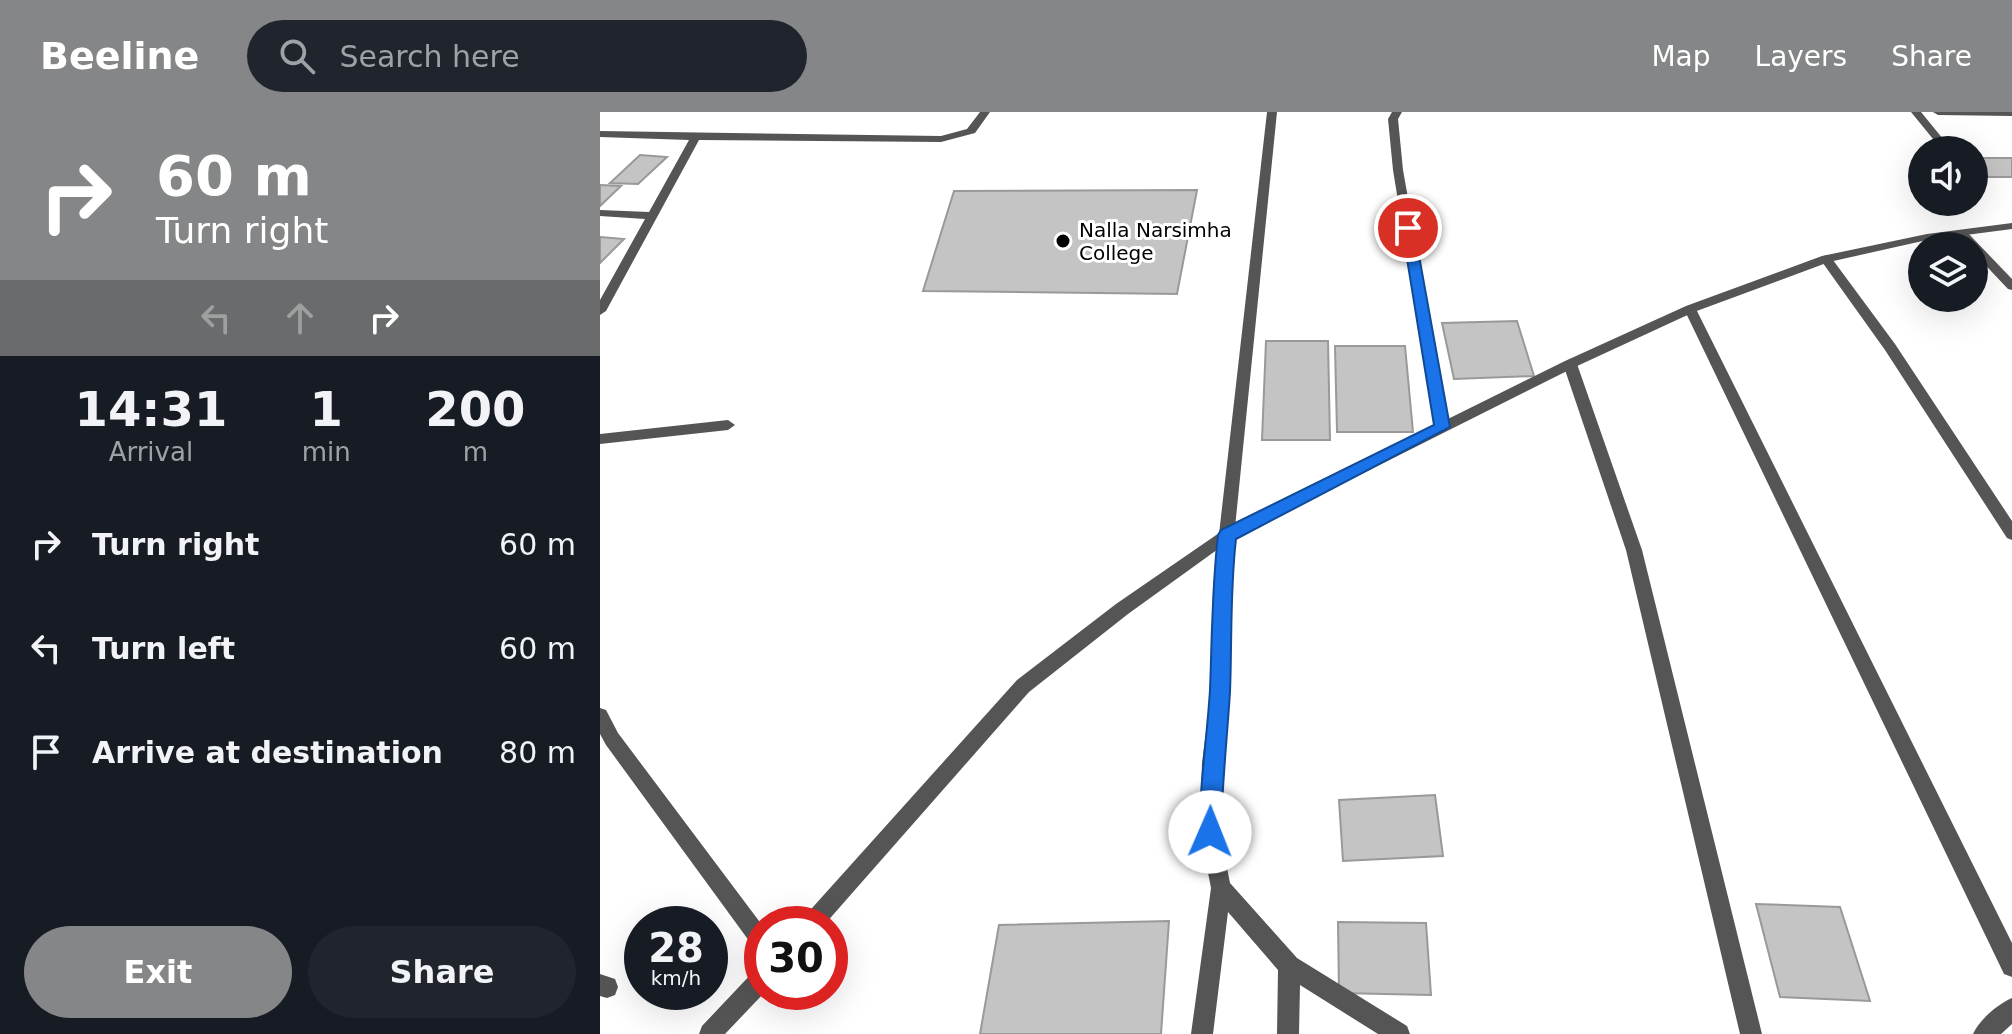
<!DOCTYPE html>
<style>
body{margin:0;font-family:"DejaVu Sans",sans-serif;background:#20242c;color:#f1f3f6;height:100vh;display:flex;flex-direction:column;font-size:30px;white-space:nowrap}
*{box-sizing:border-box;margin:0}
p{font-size:26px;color:#9ea1a6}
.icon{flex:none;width:44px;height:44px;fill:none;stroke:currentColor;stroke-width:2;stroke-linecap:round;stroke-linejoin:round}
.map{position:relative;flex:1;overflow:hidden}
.sheet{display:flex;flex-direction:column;background:#171b24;width:600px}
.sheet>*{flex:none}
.top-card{background:#858687;color:#fff;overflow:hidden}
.buttons{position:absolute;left:1308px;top:24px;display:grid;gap:16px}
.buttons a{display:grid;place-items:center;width:80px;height:80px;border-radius:50%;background:#171b24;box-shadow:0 8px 32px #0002;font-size:40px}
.speed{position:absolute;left:24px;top:794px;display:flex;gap:16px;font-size:40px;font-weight:700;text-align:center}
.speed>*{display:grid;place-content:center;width:104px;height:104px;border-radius:50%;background:#171b24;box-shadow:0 8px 32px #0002;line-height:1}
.speed small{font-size:20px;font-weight:400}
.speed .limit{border:12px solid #d22;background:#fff;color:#111}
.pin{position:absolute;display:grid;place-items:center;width:68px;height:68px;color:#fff;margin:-34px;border:4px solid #fff;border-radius:50%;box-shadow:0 2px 8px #0007}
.me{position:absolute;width:88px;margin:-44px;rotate:1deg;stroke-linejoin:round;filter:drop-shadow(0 0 6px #0008)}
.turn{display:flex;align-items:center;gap:28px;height:168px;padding:0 24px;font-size:36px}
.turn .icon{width:104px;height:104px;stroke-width:2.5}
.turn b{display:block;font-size:56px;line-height:68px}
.lanes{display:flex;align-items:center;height:76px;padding:0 24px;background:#0003;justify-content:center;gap:40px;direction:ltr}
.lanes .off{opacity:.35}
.eta{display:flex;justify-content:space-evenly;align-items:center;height:136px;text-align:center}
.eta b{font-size:48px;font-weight:800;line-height:56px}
.primary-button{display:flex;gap:16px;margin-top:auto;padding:16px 24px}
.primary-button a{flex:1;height:92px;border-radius:48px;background:#858687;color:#fff;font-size:32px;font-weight:800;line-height:92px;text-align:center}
.primary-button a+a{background:#20242c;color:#f1f3f6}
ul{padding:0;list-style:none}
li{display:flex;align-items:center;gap:24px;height:104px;padding:0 24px}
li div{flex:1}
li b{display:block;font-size:30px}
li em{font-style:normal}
header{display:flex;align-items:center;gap:48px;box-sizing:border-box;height:112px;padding:0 40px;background:#858687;color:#fff}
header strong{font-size:38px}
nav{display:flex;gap:44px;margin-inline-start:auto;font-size:28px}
.search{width:560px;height:72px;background:#20242c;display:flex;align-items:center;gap:20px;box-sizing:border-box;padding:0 28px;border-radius:44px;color:#9ea1a6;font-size:30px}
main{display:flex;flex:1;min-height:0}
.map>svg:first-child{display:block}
.building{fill:#c4c4c4;stroke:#999;stroke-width:2}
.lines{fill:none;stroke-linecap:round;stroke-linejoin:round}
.minor{fill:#555;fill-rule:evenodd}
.tertiary{fill:#555;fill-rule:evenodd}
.route{fill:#1a73e8;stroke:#114b97;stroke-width:2}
.poi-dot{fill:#000;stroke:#fff;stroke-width:3}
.labels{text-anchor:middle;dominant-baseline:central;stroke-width:6;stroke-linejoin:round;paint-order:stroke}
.far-poi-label{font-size:20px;fill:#000;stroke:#fff;text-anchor:start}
</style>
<header>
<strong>Beeline</strong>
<div class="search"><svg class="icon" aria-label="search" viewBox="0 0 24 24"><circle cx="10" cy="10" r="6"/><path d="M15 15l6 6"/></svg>Search here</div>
<nav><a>Map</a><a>Layers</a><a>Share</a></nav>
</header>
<main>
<section class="sheet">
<div class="top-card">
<div class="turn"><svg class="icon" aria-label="right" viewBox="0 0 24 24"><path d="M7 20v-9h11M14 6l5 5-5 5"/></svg><div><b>60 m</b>Turn right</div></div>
<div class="lanes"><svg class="icon off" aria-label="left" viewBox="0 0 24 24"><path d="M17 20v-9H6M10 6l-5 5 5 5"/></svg><svg class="icon off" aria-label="ahead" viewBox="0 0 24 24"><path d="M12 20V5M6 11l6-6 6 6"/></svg><svg class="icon" aria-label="right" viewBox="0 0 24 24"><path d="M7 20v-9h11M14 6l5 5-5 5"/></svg></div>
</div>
<div class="eta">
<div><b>14:31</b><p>Arrival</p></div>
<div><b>1</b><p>min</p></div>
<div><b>200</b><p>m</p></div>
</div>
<ul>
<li><svg class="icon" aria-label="right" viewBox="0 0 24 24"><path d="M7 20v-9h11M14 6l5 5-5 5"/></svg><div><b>Turn right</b></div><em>60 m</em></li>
<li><svg class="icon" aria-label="left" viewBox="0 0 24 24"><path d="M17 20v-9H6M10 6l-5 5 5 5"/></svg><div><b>Turn left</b></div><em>60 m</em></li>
<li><svg class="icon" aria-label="arrive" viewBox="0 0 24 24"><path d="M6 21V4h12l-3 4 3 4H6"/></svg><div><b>Arrive at destination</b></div><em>80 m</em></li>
</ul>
<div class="primary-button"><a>Exit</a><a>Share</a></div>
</section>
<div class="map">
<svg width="1412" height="922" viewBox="0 0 1412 922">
<rect width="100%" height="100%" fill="#fff"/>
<!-- building -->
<path class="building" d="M40,43L67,45L38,72L10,71Z
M1374,46H1412V65H1383L1374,54Z
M0,73L21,74L0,94Z
M597,78L577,182L323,179L354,79Z
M0,125L24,127L0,151Z
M917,209L934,264L854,267L842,211Z
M666,229H728L730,328H662Z
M735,234H805L813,320H737Z
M835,683L843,744L743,749L739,688Z
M1156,792L1240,795L1270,889L1180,885Z
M569,809L561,922H380L399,813Z
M738,810L826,811L831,883L739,881Z"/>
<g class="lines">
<!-- minor -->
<path class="minor" d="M380,0H390L375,21L341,30L99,28L6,199L0,203V188L45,107L0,104V98L49,100L89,28L0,25V19L341,24L367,17Z
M667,0H677L629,475V580L620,651V720L630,771L697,846L807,914L810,922H778L700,873L699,922H677L678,858L628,800L613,922H591L611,776L600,720L602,651L611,580L613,475Z
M792,0H802L798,7L803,58L849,315L842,320L835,315L793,58L788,7Z
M1311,0H1321L1352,38H1342Z
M1333,0H1412V4L1338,3Z
M1358,119H1366L1412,167V178L1408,177L1374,141V134H1368L1358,123Z
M1226,143L1230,144L1295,232L1412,409V428L1407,426L1285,238L1220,147Z
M1090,193L1096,197L1412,831V865L1404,862L1084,197Z
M970,247L977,252L1042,438L1162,922H1140L1026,438L963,252Z
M128,308L135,313L128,318L0,332V322Z
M0,596L6,598L18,621L162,813V841L155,837L6,633L0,622Z
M0,862L15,867L18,875L15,883L7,886L0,884Z
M1412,886V912L1401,922H1373C1379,908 1398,892 1412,886Z"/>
<!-- tertiary -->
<path class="tertiary" d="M1412,111V117L1327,128L1229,150L1094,200L975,255L632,427L528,502L429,580L225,812H201L204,805L417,568L516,492L622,419L965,249L1086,194L1222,144L1327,122Z
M162,856V880H165L125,922H99L102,914L154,859Z"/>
</g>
<!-- route -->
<path class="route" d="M808,112L814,116L850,315L636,427C630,478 632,528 630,580C627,627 622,673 621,720L618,728L610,731L602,728L599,720C600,672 607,625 610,578C612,526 612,475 618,423L621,418L834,313L802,116Z"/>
<!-- markers -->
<circle class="poi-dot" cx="463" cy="129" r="8"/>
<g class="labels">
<!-- far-poi labels -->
<g class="far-poi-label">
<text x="479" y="118">Nalla Narsimha<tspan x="479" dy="23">College</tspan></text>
</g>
</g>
</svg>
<div class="buttons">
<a><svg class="icon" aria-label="sound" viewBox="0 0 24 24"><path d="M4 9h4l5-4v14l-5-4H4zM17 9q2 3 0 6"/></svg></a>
<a><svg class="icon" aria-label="layers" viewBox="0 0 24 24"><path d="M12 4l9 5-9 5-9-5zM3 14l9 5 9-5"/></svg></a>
</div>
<div class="speed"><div>28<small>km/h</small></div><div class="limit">30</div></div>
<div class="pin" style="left:808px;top:116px;background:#d93025"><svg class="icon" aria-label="arrive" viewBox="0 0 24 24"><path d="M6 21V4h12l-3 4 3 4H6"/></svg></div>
<svg class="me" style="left:610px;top:720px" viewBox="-20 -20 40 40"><circle r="19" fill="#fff"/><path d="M0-13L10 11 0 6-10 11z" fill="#1a73e8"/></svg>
</div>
</main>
